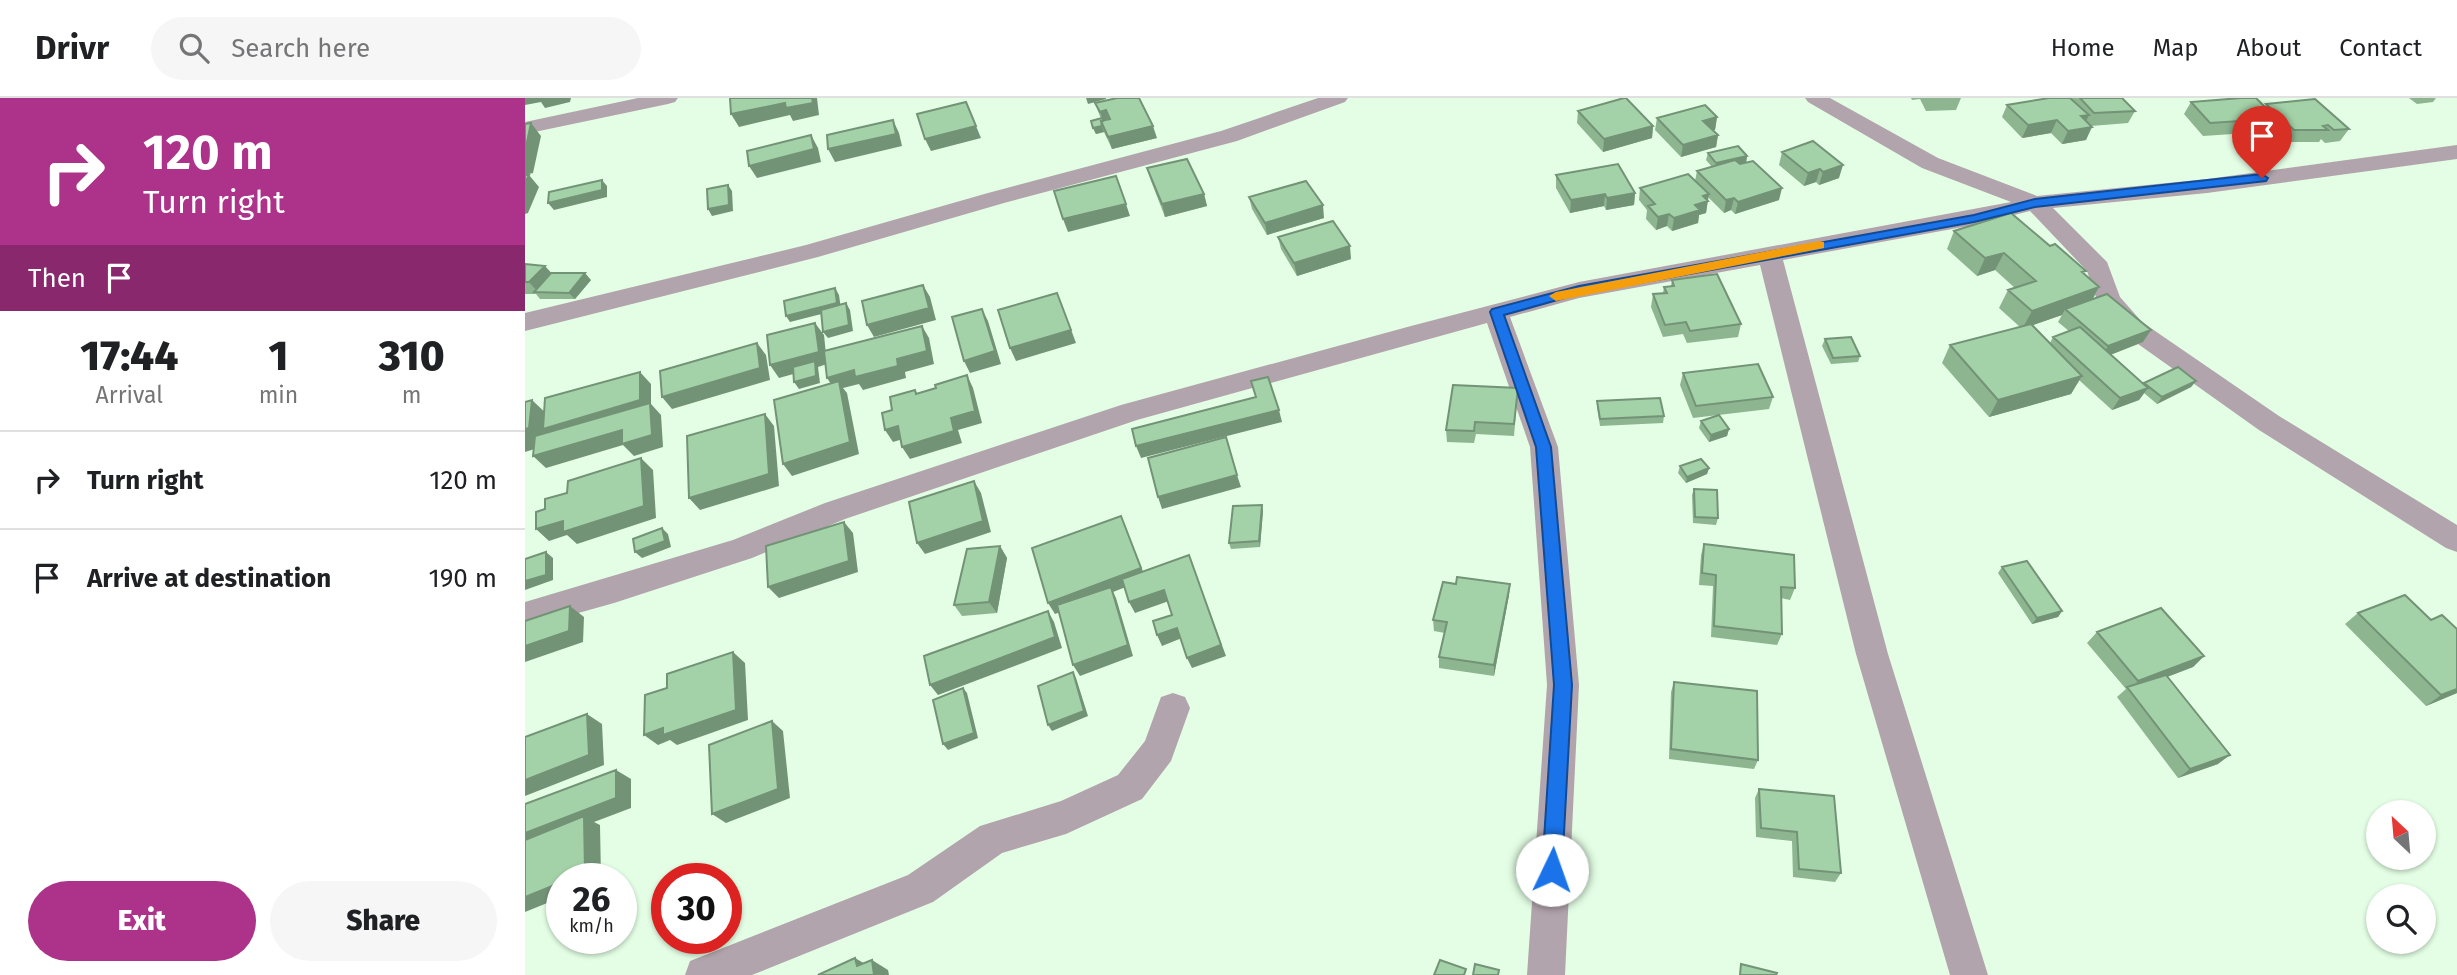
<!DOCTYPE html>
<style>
body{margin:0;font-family:"Fira Sans",sans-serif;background:#f6f6f6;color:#202124;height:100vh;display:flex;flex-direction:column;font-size:26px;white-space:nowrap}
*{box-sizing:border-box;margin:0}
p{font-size:23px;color:#757577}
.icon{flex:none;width:38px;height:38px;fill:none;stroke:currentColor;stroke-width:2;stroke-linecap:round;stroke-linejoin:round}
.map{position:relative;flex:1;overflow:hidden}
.side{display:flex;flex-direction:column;background:#fff;width:525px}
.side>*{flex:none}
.banner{background:#ac3389;color:#fff;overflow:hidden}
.needle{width:46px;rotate:334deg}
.tools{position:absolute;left:1841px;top:702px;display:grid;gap:14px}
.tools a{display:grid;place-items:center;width:70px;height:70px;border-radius:50%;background:#fff;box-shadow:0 2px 5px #0004;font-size:35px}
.speed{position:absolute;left:21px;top:765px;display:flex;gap:14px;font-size:35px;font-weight:700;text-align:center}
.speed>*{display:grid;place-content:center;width:91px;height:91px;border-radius:50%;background:#fff;box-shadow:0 2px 5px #0004;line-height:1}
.speed small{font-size:18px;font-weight:400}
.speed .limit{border:10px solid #d22;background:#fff;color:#111}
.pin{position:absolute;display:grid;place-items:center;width:60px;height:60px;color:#fff;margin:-72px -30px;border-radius:50% 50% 50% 0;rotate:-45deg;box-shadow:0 0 7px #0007}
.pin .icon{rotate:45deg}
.me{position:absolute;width:77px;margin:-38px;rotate:3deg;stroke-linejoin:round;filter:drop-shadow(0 0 5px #0008)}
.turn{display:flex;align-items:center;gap:24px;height:147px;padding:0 28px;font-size:32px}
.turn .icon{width:91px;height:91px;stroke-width:2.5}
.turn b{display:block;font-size:49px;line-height:60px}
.then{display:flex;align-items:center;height:66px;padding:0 28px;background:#0003;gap:14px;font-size:26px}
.eta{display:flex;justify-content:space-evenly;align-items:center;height:119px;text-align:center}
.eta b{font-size:42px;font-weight:800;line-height:49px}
.action{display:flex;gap:14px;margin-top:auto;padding:14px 28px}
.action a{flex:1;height:80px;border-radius:42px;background:#ac3389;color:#fff;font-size:28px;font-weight:800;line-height:80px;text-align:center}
.action a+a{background:#f6f6f6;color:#202124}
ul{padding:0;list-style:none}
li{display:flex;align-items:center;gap:21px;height:98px;padding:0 28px;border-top:2px solid #e0e0e0}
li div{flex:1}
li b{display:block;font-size:26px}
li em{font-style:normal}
header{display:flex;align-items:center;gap:42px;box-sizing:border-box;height:98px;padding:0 35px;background:#fff;border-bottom:2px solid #e0e0e0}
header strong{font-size:33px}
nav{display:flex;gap:38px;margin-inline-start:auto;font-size:24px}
.search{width:490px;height:63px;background:#f6f6f6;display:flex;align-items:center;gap:18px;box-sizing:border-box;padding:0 24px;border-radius:38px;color:#757577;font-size:26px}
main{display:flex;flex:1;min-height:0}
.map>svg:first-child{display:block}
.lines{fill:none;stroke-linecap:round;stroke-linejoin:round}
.street{fill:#b2a4ac;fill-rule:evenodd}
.wall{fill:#8db590;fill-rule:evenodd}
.shaded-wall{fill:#739376}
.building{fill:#a4d2a8;stroke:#739376;stroke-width:2}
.route{fill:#1a73e8;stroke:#114b97;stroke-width:2}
.slow{fill:#f59e0b}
</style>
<header>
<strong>Drivr</strong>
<div class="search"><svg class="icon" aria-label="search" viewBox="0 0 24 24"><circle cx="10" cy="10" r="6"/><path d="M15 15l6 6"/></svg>Search here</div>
<nav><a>Home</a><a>Map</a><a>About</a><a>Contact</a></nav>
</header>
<main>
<section class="side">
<div class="banner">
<div class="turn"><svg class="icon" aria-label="right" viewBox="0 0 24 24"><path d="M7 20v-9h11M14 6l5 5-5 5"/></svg><div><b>120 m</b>Turn right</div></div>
<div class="then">Then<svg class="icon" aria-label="arrive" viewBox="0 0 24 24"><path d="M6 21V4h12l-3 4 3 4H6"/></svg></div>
</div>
<div class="eta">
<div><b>17:44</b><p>Arrival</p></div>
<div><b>1</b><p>min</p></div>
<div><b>310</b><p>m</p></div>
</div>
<ul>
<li><svg class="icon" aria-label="right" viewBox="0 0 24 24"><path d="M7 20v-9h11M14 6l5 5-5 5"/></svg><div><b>Turn right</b></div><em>120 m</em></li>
<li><svg class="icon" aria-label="arrive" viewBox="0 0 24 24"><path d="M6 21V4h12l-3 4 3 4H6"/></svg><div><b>Arrive at destination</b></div><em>190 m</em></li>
</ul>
<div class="action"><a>Exit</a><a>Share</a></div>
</section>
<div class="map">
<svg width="1932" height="877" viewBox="0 0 1932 877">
<rect width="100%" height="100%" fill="#e3fee4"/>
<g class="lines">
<!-- street -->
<path class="street" d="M113,0H153L150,4L143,6L0,36V24Z
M793,0H823L820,4L712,43L479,105L293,159L0,233V215L281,147L463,95L696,33Z
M1280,0H1305L1413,60L1512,98L1682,81L1932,47V61L1682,95L1528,110L1582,164L1595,199L1617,224L1754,318L1932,427V454L1921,450L1734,332L1599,236L1572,202L1562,173L1505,113L1449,127L1258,162L1363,556L1463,877H1425L1331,556L1235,167L1054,200L985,219L1033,349L1054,587L1040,877H1002L1022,587L1005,349L962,225L612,322L320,421L227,460L89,505L0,530V504L208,442L300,405L596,307L886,228L1054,184L1486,104L1397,70L1283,4Z
M648,595L660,599L665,610L646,663L617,701L541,736L477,755L408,804L227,877H160L165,863L383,777L455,728L536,703L593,677L620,643L636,599Z"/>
</g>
<!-- wall -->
<path class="wall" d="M1386,0H1436L1431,12L1401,13L1395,1L1387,2Z
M1524,0H1597L1610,13L1603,25L1566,28L1561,42L1537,46L1526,35L1497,40L1477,19L1482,7Z
M1884,0H1911L1908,4L1892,6Z
M1666,4L1740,9L1741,6L1824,31L1815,43L1800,45L1796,41L1794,44H1761L1742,27L1738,34L1678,38L1659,16Z
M570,5L632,40L587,51L579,34L571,36L568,30L576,21Z
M1053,13L1128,28L1127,40L1078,54L1052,25Z
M1192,19L1190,32H1188L1193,37L1191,49L1156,59L1130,32L1132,20Z
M1257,54L1314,80L1294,87L1291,84L1279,88L1254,67Z
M1183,55L1222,58L1221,65L1254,102L1210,116L1206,112L1199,115L1183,99L1181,115L1174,117L1173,125L1147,133L1142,128L1131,132L1121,121L1122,112L1114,102L1115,90L1170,83L1172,73L1187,69L1181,62Z
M622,70L679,96L682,108L640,119L626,83Z
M1031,77L1110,95L1109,107L1081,112L1079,108L1045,115L1031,90Z
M724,99L799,120L742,137L727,111Z
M1429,133L1559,176L1574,189L1568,201L1618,244L1585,257L1618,286L1619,285L1671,283L1666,289L1632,306L1619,295L1614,302L1587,312L1554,282L1546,296L1464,319L1417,265L1425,247L1495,229L1474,210L1483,192L1490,190L1470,172L1452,178L1422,151ZM1537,217L1533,224L1544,233L1528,239L1525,245L1507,227Z
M753,139L826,161L772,178L756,151Z
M0,166L26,175L66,182L50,201H15L11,196H0Z
M1147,182L1216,226L1213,239L1162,245L1158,236L1138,239L1126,209L1128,196L1138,195L1139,189L1146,188Z
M1300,241L1335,258L1333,264L1306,266L1297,248Z
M1158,275L1248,299L1244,311L1168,320L1155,287Z
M993,290L989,338L951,336L949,345L922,344L921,332Z
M1072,303L1139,318L1138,325L1075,328L1072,309Z
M1176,323L1204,331L1202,338L1184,344L1174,330Z
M1155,368L1184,370L1182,376L1161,385L1153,375Z
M1169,391L1193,420L1191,427L1168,425L1167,397Z
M738,413L735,449L706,451L704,445Z
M1179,446L1270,490L1265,502L1256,500L1257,536L1252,547L1186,539L1188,488L1174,487L1176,457Z
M475,448L482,460L472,515L437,518L429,507Z
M1477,469L1537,513L1533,519L1507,526L1473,475Z
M984,497L969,578L914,570V559L920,535L909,533L908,522Z
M1833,515L1906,522L1932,595L1901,608L1820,526Z
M1572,534L1679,558L1668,569L1642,579L1693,666L1653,680L1592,599L1601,591L1562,545Z
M1149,584L1233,662L1229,671L1144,661L1146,594Z
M1234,691L1316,775L1310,784L1268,779L1267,743L1231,739L1230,700Z"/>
<!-- shaded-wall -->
<path class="shaded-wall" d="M0,0H46L45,4L20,10L16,4L0,7Z
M287,0H292L294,17L268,23L265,17L214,29L206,16Z
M561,0H581V1L563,6Z
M441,4L456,40L406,53L400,41Z
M581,12L585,25L579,26L575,14Z
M1564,17L1558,29L1556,18Z
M1192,19L1190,32L1176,35L1178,23Z
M368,22L374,35L377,48L310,64L303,51Z
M1532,22L1526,35L1497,40L1503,27Z
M6,25L16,38L8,75L0,77V54Z
M577,28L579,34L571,36L568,30Z
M628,28L632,40L587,51L583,39Z
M1128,28L1127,40L1078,54L1079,41Z
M1567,29L1561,42L1537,46L1543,33Z
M286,37L293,50L296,64L232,80L224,68Z
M1193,37L1191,49L1156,59L1158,47Z
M1222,58L1221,65L1190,72L1191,65Z
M1318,67L1314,80L1294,87L1298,74Z
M1295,71L1291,84L1279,88L1283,75Z
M4,77L14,89L3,115L0,116V85Z
M77,82L82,88V99L29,112L23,105Z
M203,87L207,93L208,113L187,118L183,111Z
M1257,90L1254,102L1210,116L1213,104Z
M1110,95L1109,107L1081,112L1082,100Z
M679,96L682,108L640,119L637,106Z
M1080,96L1079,108L1045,115L1046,102Z
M1184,96L1181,115L1174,117L1173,125L1147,133L1149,120L1170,107L1178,98Z
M1209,100L1206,112L1199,115L1201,102Z
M601,106L605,118L543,134L538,121Z
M798,107L799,120L742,137L740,125Z
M1144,116L1142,128L1131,132L1133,119Z
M825,148L826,161L772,178L769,165Z
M1479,155L1470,172L1452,178L1460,160Z
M20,168L31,180L13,194L4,184Z
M60,175L66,182L50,201L44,195Z
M398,187L405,199L411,222L349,239L342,227Z
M1574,189L1564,207L1540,211L1537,217L1497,231L1507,213Z
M310,190L314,197L316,211L265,224L261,218Z
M321,205L325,212L328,233L303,240L298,234Z
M537,207L551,245L491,263L485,250Z
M457,211L463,223L476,266L445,275L439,263Z
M290,225L299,237L302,266L293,269L295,285L274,291L269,284L290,270L254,280L245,267Z
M397,228L404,240L409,266L380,274L381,280L338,292L334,286L318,290L322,295L334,356L267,378L258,366L310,292L302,280L372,261Z
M1626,232L1618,244L1575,261L1583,248Z
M232,245L241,257L245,282L147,311L137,299Z
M115,274L126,286V306L136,317L138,349L109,358L98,347L21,370L8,358L126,315L0,354V331L7,302L25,319Z
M442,277L448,290L457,325L433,332L437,345L385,361L377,349L426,320Z
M1557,278L1546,296L1464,319L1473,302Z
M1671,283L1666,289L1632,306L1637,299Z
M1623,290L1614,302L1587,312L1595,300Z
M754,312L757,324L616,360L611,348Z
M240,316L249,328L254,388L175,412L164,400Z
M373,328L381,340L368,344L360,332Z
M1204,331L1202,338L1184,344L1186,337Z
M116,360L128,372L131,420L52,446L42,437L24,443L11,431Z
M1184,370L1182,376L1161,385L1162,379Z
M712,377L716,389L637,411L633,399Z
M449,383L456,395L466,434L400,456L392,445Z
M737,407L738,413L735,449L734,443Z
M596,418L621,481L588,494L591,500L608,558L555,578L548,567L587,494L530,516L523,505Z
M319,424L328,435L333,474L254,500L243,489Z
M137,430L143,436L146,449L117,460L110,454Z
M475,448L482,460L472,515L464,504Z
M21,454L28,460V482L0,492V483Z
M664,457L701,558L667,570L662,560Z
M985,486L984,497L969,578V567Z
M639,492L644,503L610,515L604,504Z
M45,508L59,519L58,544L0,564V548Z
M523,513L529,524L537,550L413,597L405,587Z
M1537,513L1533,519L1507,526L1512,520Z
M652,530L657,540L637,548L632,537Z
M208,554L220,565L223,622L152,647L145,642L133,647L119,637L138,630Z
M1679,558L1668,569L1605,593V592L1613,583Z
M548,574L551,580L563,618L527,633L523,627Z
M438,590L442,595L453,640L423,652L418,646Z
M1932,591V595L1901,608L1916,597Z
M62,616L77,626L79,667L0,698V682Z
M247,623L258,633L265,700L201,725L187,716Z
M1705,657L1693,666L1653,680L1665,671Z
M91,672L106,681V710L69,724L75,727L76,780H45L0,751V735Z
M37,784V799L0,814V799Z
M330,860L347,870L332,868Z
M347,862L363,872L364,877H349Z"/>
<!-- building -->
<path class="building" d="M205,0H287L288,5L261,10L260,5L206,16Z
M592,0H614L628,28L583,39L576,23L585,21L581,12L575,14L570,5Z
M1099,0H1101L1128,28L1079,41L1053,13Z
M1524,0H1545L1564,17L1556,18L1567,29L1543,33L1532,22L1503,27L1482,7Z
M1555,0H1597L1610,13L1569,15Z
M1716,0H1731L1744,13H1738L1746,21L1685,25L1666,4Z
M1790,1L1824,31L1809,32L1803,27L1798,28L1803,32H1769L1741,6Z
M441,4L451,28L400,41L392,16Z
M1180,7L1192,19L1178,23L1193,37L1158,47L1132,20Z
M577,20L578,23H576L577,28L568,30L566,23Z
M368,22L371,36L303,51L302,37Z
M6,25L0,54V26Z
M286,37L289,51L224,68L222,53Z
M1288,43L1318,67L1298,74L1295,71L1283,75L1257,54Z
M1213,48L1222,58L1191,65L1183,55Z
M662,61L679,96L637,106L622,70Z
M1210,62L1215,66L1228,63L1257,90L1213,104L1209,100L1201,102L1172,73Z
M1093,66L1110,95L1082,100L1080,96L1046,102L1031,77Z
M1163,76L1184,96L1178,98L1183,103L1170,107L1175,112L1149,120L1144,116L1133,119L1123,108L1130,106L1115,90Z
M0,77H4L0,85Z
M591,78L601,106L538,121L529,93Z
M77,82V92L23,105L24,94Z
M781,83L798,107L740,125L724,99Z
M203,87L204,107L183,111L182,91Z
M1486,115L1525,148L1530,146L1561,173L1557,174L1574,189L1507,213L1483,192L1511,183L1479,155L1460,160L1429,133Z
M808,123L825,148L769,165L753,139Z
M0,166L20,168L4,184H0Z
M26,175H60L44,195L9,194Z
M1192,176L1216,226L1165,233L1161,224L1140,227L1128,196L1142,195L1139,189L1149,188L1147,182Z
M398,187L404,210L342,227L337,203Z
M310,190L312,205L261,218L259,203Z
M532,195L546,232L485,250L473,212Z
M1582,196L1626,232L1583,248L1540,211Z
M321,205L324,227L298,234L296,212Z
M457,211L470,253L439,263L427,219Z
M290,225L294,254L245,267L242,237Z
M1506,226L1557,278L1473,302L1425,247Z
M397,228L402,253L372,261L373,268L330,279L329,272L302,280L299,253Z
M1555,229L1623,290L1595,300L1528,239Z
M1326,239L1335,258L1308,260L1300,241Z
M232,245L235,270L137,299L135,273Z
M290,263L291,278L269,284L268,269Z
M1233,266L1248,299L1171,308L1158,275Z
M1653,269L1671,283L1637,299L1619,285Z
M115,274V302L18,331L20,300Z
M442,277L450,313L426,320L429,333L377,349L373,328L360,332L357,315L367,312L365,299L390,292L391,296L411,290L410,287Z
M743,279L754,312L611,348L607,331L731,299L726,283Z
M314,283L325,344L258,366L249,302Z
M928,287L993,290L989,326L950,324L949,333L921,332Z
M1135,300L1139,318L1075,321L1072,303Z
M7,302L4,330L0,331V304Z
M125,305L127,337L97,346V332L8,358L10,338Z
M240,316L244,376L164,400L162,338Z
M1194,317L1204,331L1186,337L1176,323Z
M701,339L712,377L633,399L623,360Z
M116,360L119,408L38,434V423L11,431V414L20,411V401L42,395L43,383Z
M1176,361L1184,370L1162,379L1155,368Z
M449,383L458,423L392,445L384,404Z
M1169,391L1192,392L1193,420L1170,419Z
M737,407L734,443L704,445L708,408Z
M596,418L616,470L523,505L507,450Z
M319,424L324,463L243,489L241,448Z
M137,430L140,443L110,454L108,441Z
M1179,446L1269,457L1270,490L1256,489L1257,536L1189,528L1191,477L1177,475Z
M475,448L464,504L429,507L442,451Z
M21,454V477L0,483V461Z
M664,457L696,547L662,560L652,530L632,537L628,523L647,517L639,492L604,504L597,481Z
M1502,463L1537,513L1512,520L1477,469Z
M932,479L985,486L969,567L914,559L922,524L908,522L918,484L931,486Z
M586,489L603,547L548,567L532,507Z
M1880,497L1906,522L1917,517L1932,531V591L1916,597L1833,515Z
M45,508L44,533L0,548V523Z
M1636,510L1679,558L1613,583L1572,534Z
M523,513L530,539L405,587L399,558Z
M208,554L211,612L138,637V630L119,637L120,597L142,590V576Z
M548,574L559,613L523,627L513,588Z
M1641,577L1705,657L1665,671L1602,589Z
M1149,584L1232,593L1233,662L1146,651Z
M438,590L449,635L418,646L408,602Z
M62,616L64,657L0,682V639Z
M247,623L253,691L187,716L184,647Z
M91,672V700L0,735V706Z
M1234,691L1309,698L1316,775L1274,771L1272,734L1236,730Z
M59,718L60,774L45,780H37V784L0,799V742Z
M330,860L332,868L347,862L349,877H293Z
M915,862L941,871L939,877H909Z
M950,866L974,872L973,877H948Z
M1216,866L1252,875L1251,877H1215Z"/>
<!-- route -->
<path class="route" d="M1737,76L1743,80L1741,83L1510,109L1449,124L1054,196L979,217L1026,349L1047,587L1037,772L1034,778L1027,781L1020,778L1017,772L1029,587L1011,349L965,214L967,211L1054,188L1449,117L1510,101Z"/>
<!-- slow -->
<path class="slow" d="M1294,143L1299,144V150L1031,203L1024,198L1031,194Z"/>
</svg>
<div class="tools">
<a><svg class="needle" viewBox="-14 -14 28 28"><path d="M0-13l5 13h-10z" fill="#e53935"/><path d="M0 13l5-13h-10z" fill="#757577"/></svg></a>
<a><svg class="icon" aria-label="search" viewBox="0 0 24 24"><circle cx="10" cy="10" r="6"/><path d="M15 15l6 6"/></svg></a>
</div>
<div class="speed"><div>26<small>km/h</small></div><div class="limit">30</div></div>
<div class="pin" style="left:1737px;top:80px;background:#d93025"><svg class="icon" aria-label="arrive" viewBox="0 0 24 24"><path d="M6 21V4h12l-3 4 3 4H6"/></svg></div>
<svg class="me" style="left:1027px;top:772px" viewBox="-20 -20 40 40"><circle r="19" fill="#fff"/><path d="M0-13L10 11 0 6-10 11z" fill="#1a73e8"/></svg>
</div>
</main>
